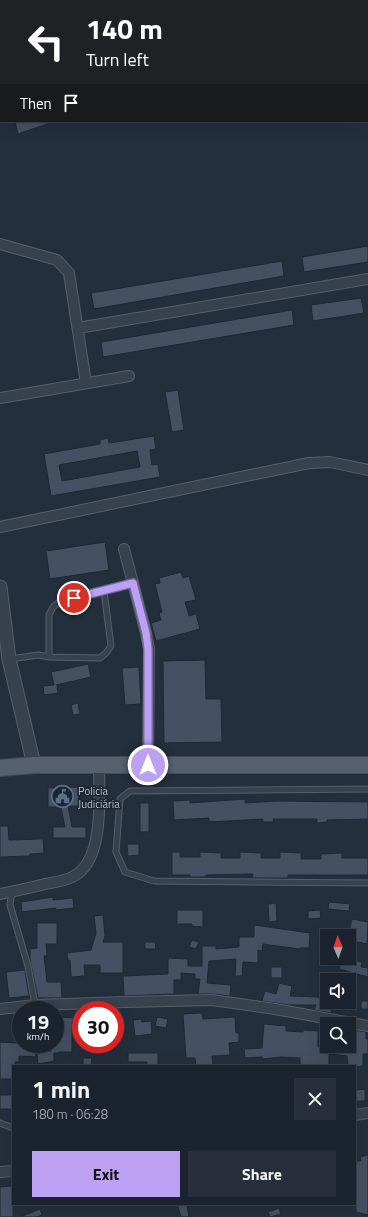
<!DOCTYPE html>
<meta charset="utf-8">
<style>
body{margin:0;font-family:"Titillium Web",sans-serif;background:#282f3a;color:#f1f3f6;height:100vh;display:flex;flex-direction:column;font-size:15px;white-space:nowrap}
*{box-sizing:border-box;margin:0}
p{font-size:13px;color:#a0a4aa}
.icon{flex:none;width:22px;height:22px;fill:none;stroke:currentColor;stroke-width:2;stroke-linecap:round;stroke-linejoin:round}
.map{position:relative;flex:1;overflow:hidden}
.panel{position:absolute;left:12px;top:1065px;width:344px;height:140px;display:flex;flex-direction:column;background:#1b232e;border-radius:0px;box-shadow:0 4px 16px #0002,0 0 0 1px #39404a}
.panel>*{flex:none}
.guide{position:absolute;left:0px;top:0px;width:368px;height:122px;box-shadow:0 4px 16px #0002,0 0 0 1px #39404a;background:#202124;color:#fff;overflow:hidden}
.needle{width:26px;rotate:358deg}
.tools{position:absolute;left:320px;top:929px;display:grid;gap:8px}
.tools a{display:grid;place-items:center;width:36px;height:36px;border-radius:0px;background:#1b232e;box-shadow:0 4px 16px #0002,0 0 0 1px #39404a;font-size:20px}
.speed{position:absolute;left:12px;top:1001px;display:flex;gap:8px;font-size:20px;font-weight:700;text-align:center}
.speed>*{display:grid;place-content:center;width:52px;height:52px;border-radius:50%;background:#1b232e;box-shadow:0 4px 16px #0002,0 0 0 1px #39404a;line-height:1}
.speed small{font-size:10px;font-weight:400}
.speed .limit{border:6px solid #d22;background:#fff;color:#111}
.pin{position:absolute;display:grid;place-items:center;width:34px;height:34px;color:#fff;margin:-17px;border:2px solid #fff;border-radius:50%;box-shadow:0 1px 4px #0007}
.me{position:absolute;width:44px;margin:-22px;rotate:0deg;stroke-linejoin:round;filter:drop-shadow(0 0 3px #0008)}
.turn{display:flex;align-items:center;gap:14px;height:84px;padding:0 20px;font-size:18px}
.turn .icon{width:52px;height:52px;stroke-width:2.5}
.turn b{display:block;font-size:28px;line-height:34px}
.then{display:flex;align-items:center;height:38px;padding:0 20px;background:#0003;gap:8px;font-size:15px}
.round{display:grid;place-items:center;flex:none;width:42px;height:42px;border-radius:0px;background:#282f3a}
.overview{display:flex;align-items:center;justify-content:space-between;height:68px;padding:0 20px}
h1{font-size:24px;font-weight:700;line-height:30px}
.primary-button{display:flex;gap:8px;margin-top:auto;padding:8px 20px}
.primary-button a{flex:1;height:46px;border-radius:0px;background:#bca0f2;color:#111;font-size:16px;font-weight:700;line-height:46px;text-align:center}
.primary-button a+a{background:#282f3a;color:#f1f3f6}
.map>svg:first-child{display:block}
.building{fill:#455162;stroke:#1f2835;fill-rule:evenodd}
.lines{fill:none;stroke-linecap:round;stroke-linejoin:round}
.service-casing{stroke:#565f6c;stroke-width:7}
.minor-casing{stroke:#565f6c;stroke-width:12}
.tertiary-casing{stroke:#565f6c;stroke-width:15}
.primary-casing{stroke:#414a57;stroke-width:18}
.service{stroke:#38414e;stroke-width:5}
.minor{stroke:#38414e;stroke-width:10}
.tertiary{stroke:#38414e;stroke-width:13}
.primary{stroke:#56606e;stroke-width:16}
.route-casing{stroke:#7a689d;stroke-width:10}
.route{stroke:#bca0f2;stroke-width:7}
.labels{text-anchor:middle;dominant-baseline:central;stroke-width:3.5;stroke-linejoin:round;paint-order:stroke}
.poi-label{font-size:11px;fill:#b4bcc9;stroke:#1d2633;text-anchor:start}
</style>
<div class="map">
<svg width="368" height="1217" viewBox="0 0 368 1217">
<rect width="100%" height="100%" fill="#242f3e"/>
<!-- building -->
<path class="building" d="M15,121H52L53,122L18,134Z
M368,246V262L304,272L302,257Z
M282,261L284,276L94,309L91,293Z
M361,298L364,313L313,321L311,305Z
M292,310L294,325L103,357L101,342Z
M178,390L184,430L172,432L165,392Z
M154,436L156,449L150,450L152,465L158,464L160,477L51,496L44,454L100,444V440L108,438L109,443ZM137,451L140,467L62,481L59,465Z
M105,542L109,570L50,579L46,551Z
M181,572L183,578L189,576L196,600L185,602L189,616L196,614L200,629L156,641L151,623L161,620L159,613L162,612L155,584L160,583L159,578Z
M205,660L206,699H221L222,742L164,743L163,661Z
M88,664L91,677L56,685H57L58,693L44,695L43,686L54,685L51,672Z
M139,667L141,704L125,705L122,668Z
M78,703L80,714L73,715L71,705Z
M78,787L79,806H68L72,827H86V838H53V827H65L61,807H48V788Z
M245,799V803L276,801L368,802V819L327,820V822L317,823V819H273L274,822H263V819L209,822V818L174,820L173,801L190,800V803Z
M140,803H149V832H140Z
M0,826H8L9,840L43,839L44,853L30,854V856L0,857Z
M127,844H139V855L128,856Z
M172,852H180V857H200V852L221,853V858H240V852L261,853V858H280V852L301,853V859H321V854L342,853V858H368V875H288V878H252L253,874L206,875V877H190V875H172Z
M53,897V900L73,898L74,908L56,910V908L22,912L21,902Z
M329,902L350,904L349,911L328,909Z
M276,903L277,921L269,922L268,904Z
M177,910H203V927L192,926V924H177Z
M320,910L321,918L308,919V911Z
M103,915L105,936L103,942H123V973H100V965H84L85,976L71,977L70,960L68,961L67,953L91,950L96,933L94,916Z
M352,919L368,922L367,944L358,942L353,960L362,962L361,967L368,968V977L339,969L342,958H349V936H348Z
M37,923H57V944H46L47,956H44L47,982H61L62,998H38L30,960V949L37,948Z
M254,925L310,933L309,948H300V949L263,944L262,951L258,950V963L243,962L242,976H235L236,959L209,961L207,983L231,985L230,996L213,994H198L200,979H195V974L181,973V980H174V994L124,996L123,976L168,974V958L188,959V966H202V946H216V949L239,947V937H254Z
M192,940L199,942L196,949L189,947Z
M145,942H155L156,949H145Z
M271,967H282V978H271Z
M25,970L29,996L9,998L6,972Z
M279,983L292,986L290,996L318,997L327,1000V1002H344L342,1011L332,1009L331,1013L314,1010L316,1005H288L262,1001L265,991L276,994Z
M361,1001H368V1009H361Z
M202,1013L203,1019L235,1017L236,1033H239V1042L229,1043L230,1055L212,1056L213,1066H196L195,1058H186L183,1014Z
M55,1017L81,1018V1030H72V1052H59V1053H54V1061L38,1064L37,1054L51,1051L50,1044L57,1043V1026H55Z
M157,1017L168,1019L166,1028L155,1026Z
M141,1019L142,1022L151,1021L152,1034L135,1036L133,1020Z
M264,1024L286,1026V1031L303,1032V1030L318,1031V1047L349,1046V1029L366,1032V1039H368V1054H363V1066L355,1067L348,1066L347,1056L329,1054V1066H300V1058L282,1057L262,1059V1057L245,1058L244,1049L262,1048Z
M0,1042L35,1044L36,1057L19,1056V1062H15V1066H13V1079H0Z
M128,1053H158V1066H147V1062H128Z
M83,1058H92L91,1066H83Z
M365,1089V1101H355V1090Z
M0,1095H13V1109H0Z
M368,1155V1215L356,1212L355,1192V1161H361L360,1157Z
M13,1186V1217H0V1187Z
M177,1204H187L189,1217H181Z
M279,1208L281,1214L270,1217L268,1212Z
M40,1209L42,1215L37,1217H20Z"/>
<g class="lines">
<defs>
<path id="service" d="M49,657V615L53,607L59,602L133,583
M10,659L38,655L49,657L100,658L106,653L111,646L104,591
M368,789L130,791L120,799L116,852L125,872L154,881L368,883
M14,893L11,897L10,905L28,966L35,1005
M0,1123L13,1128"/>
<path id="minor" d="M0,244L57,260L69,273L86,383
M78,328L368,279
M0,398L129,376
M0,527L309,463L330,462L368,470
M124,549L146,633L149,649L148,765
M0,894C15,891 30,888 45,884C55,882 66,881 74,876C105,860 99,794 99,765
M0,1009L35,1005L126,1002L212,1000L275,1009L368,1026
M355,1115L368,1113
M0,1172L13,1171"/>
<path id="tertiary" d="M0,587L9,659L34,765"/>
<path id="primary" d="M0,768L34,765H368"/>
</defs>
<!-- service casing -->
<use href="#service" class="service-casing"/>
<!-- minor casing -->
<use href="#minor" class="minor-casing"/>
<!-- tertiary casing -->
<use href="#tertiary" class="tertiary-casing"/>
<!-- primary casing -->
<use href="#primary" class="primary-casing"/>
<!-- service -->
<use href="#service" class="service"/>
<!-- minor -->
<use href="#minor" class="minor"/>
<!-- tertiary -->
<use href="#tertiary" class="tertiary"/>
<!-- primary -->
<use href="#primary" class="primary"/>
</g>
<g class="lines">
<defs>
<path id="route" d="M74,598L133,583L146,633L148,649V765"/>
</defs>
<!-- route casing -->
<use href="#route" class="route-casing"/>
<!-- route -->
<use href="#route" class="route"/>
</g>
<!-- icons -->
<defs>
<symbol id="civic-ring" viewBox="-11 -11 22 22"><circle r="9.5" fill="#1d2633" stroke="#5c6f8a" stroke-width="1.5"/><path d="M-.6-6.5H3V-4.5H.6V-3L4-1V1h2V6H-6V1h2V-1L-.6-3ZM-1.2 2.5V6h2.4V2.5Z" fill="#5c6f8a"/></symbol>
</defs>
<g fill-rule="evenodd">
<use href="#civic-ring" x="50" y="784" width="25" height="25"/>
</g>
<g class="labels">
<!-- poi labels -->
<g class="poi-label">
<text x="78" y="791">Policia<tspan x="78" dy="13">Judiciária</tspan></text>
</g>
</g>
</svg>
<div class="tools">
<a><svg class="needle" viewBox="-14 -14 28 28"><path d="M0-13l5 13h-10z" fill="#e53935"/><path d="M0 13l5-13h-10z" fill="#a0a4aa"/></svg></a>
<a><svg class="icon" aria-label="sound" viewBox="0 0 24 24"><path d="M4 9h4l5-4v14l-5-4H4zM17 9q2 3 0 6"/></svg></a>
<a><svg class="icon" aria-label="search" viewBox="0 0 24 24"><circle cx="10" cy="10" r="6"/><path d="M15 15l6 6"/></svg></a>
</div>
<div class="speed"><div>19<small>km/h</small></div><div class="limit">30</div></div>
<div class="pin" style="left:74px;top:598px;background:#d93025"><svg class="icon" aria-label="arrive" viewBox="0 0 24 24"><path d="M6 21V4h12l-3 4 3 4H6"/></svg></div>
<svg class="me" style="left:148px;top:765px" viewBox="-20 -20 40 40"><circle r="17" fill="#bca0f2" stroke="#fff" stroke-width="3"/><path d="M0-11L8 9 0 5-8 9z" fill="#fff"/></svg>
<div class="guide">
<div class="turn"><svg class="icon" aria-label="left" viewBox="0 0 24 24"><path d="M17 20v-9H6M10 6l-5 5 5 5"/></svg><div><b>140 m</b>Turn left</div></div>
<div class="then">Then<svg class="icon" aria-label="arrive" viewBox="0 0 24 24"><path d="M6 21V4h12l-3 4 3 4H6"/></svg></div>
</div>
<section class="panel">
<div class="overview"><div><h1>1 min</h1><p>180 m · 06:28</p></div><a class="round"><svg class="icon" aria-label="close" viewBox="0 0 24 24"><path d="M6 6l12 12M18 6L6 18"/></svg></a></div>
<div class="primary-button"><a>Exit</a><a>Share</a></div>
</section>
</div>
